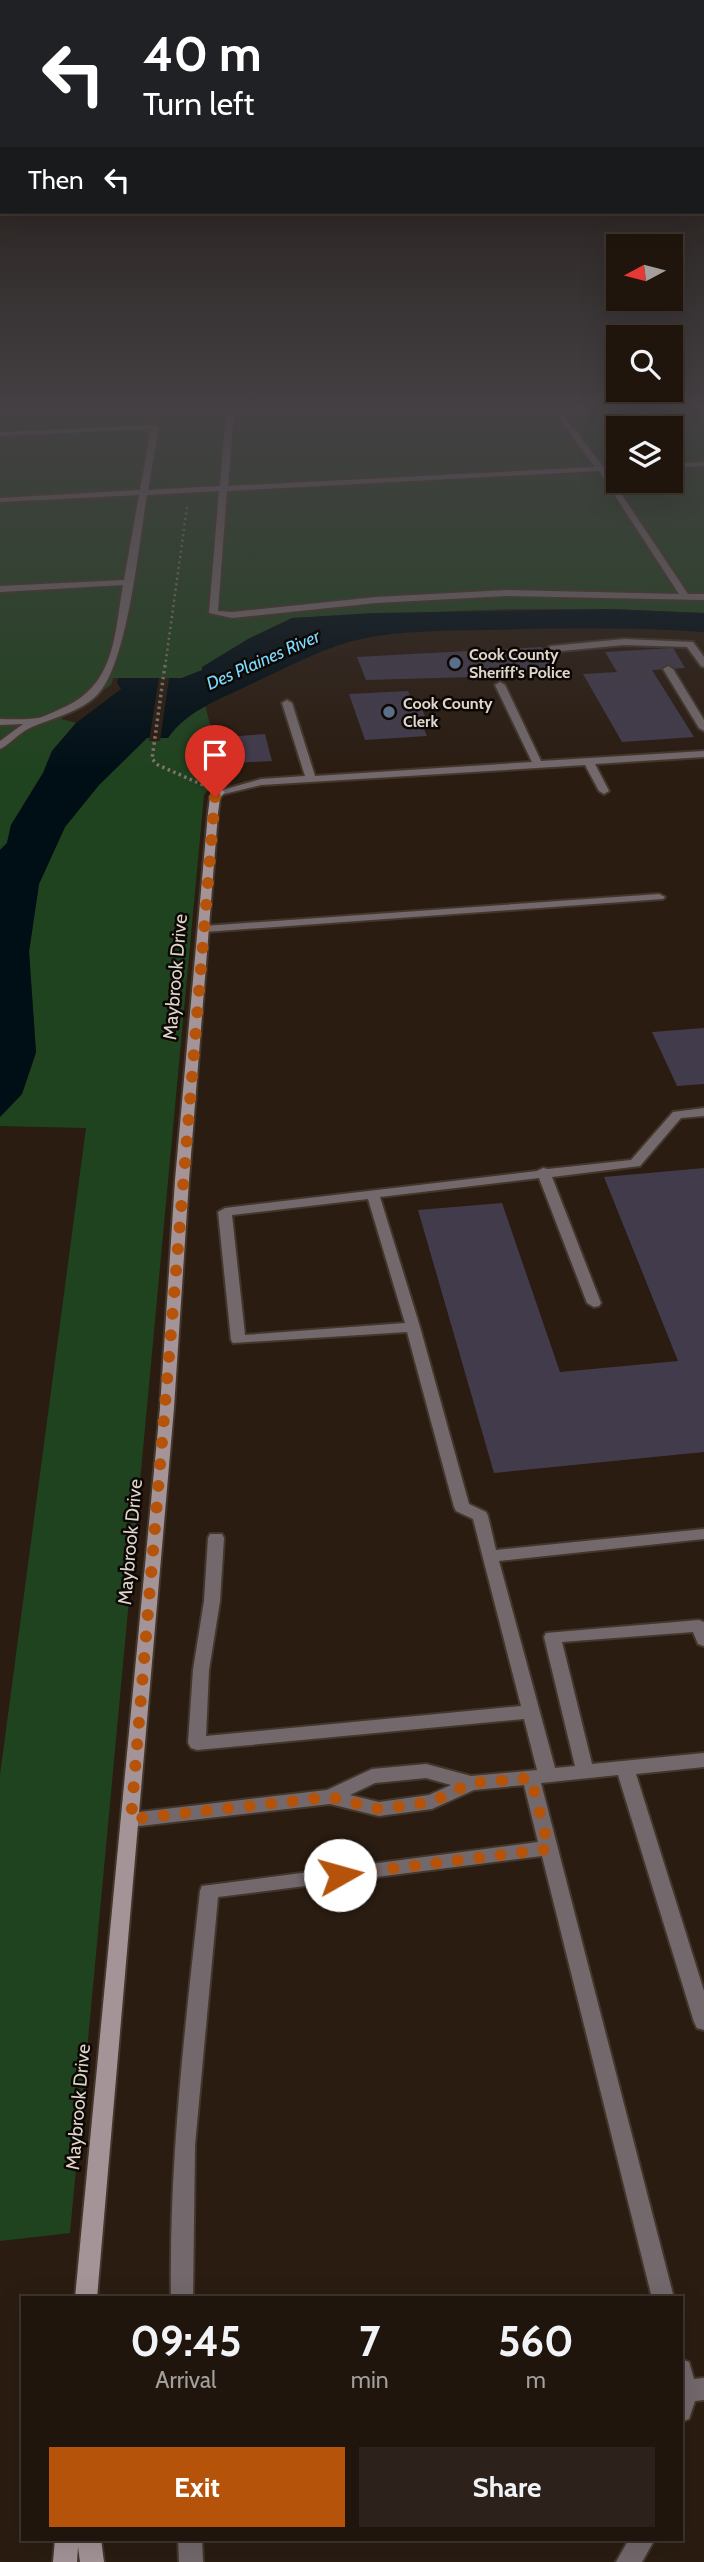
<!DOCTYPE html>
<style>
body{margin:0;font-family:Cabin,sans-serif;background:#2d221b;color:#f1f3f6;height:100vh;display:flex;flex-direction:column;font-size:26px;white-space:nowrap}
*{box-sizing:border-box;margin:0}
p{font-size:23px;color:#a29f9d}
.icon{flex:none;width:38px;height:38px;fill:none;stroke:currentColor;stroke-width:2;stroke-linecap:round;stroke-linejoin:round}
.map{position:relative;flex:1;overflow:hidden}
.details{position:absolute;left:21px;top:2296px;width:662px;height:245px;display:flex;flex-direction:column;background:#20150d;border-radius:0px;box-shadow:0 7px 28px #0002,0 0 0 2px #3d342e}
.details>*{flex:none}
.banner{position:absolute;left:0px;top:0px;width:705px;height:214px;box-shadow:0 7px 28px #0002,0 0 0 2px #3d342e;background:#202124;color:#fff;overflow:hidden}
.needle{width:46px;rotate:263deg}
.buttons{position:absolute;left:606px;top:234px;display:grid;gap:14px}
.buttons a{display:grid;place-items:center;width:77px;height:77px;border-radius:0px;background:#20150d;box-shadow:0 7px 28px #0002,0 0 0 2px #3d342e;font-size:35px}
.pin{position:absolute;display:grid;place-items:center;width:60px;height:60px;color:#fff;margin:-72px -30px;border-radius:50% 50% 50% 0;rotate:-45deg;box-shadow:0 0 7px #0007}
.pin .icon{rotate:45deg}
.me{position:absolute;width:77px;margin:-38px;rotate:83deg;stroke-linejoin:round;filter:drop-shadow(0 0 5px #0008)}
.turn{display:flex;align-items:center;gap:24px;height:147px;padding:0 28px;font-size:32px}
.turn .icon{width:91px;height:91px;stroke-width:2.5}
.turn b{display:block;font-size:49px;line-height:60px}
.then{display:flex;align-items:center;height:66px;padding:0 28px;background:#0003;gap:14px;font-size:26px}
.eta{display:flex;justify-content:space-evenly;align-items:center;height:119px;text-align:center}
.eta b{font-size:42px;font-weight:700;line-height:49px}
.button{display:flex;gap:14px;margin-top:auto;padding:14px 28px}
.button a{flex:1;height:80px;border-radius:0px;background:#b45309;color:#fff;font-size:28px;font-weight:700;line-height:80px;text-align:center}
.button a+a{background:#2d221b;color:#f1f3f6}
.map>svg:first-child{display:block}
.green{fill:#20431f;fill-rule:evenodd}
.water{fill:#000f16}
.pier{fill:#2a1c11}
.building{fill:#423b4c}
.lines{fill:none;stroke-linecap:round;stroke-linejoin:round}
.lane-casing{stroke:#43362b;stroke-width:4}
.secondary-casing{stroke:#43362b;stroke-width:4}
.path-far1{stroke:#80756b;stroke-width:2.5;stroke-dasharray:2 3.5;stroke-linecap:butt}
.path{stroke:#80756b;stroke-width:3.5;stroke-dasharray:2.5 3.5;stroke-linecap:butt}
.lane{fill:#73696c;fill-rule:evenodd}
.secondary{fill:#a49498;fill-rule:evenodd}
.route{stroke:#b45309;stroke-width:12;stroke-dasharray:0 21.6}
.service-dot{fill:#5c6f8a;stroke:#0e0805;stroke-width:2.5}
.labels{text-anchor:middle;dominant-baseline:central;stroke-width:5;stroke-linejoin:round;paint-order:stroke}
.far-poi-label{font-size:16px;font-weight:bold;fill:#ded5cd;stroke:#0e0805;text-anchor:start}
.far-water-label{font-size:18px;font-style:italic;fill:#7ad9fe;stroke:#0e0805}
.street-label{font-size:19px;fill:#ded5cd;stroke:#0e0805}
</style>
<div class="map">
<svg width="704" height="2562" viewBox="0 0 704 2562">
<rect width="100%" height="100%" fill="#2a1c11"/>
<!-- green -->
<path class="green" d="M27,412H704V613L608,609H506L292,618L248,639L203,670L182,678H113L111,685L61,719L76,723L52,751L43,773L11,825L7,843L0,850V414ZM618,429H670V481H618Z
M205,705L225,782L209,789L204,795L70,2233L0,2241V1775L86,1128L0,1126V1117L22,1094L36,1053L29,951L39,884L65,827L99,785L147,738H168L178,723Z"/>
<!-- water -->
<path class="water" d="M608,609L704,613V632C631,627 559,628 486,630C441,631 393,630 349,642C314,652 280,671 247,686C218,700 187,711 168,738H147L99,785L65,827L39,884L29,952L36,1052L22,1094L0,1117V850L7,843L11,825L43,773L52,751L76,723L121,689L117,683L118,678H182L202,670V667L248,639L292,618L373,613Z"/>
<!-- pier -->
<path class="pier" d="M159,678H169L160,741H149Z"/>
<!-- building -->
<path class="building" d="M542,647L554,669L472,674V677L366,680L357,657Z
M673,648L685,668L652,670L694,737L622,742L583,674L617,672L605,652Z
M408,691L415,707H421L425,716L419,717L427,736L365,740L349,694Z
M265,734L272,761L217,764L211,738Z
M704,1028V1084L677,1086L652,1032Z
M704,1168V1452L494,1473L418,1210L502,1203L560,1372L678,1361L604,1177Z"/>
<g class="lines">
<defs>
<path id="lane" d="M226,412H234L228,486L595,467L554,412H561L603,466H618V470L606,471L688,594H704V600L507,596L376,603L232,618L209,613L219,491L147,495C139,541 128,665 97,695C78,714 49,718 26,730C16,736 9,745 0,749V741L23,724L0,725V719C12,719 26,720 38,718C44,717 51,713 58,710C115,688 114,638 123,585L0,592V586L124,580L139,495L0,502V498L140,490L151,429L0,436V432L155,425L159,427L148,490L220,486ZM599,471L679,594L507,590L376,597L232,612L218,611L227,491Z
M704,462V466L670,468V464Z
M624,639L693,642L704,657V667L701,666L687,647L624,645L551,652L546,649L551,646Z
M668,666L673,669L704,720V731L699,728L663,669Z
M500,682L505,685L541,761L704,751V757L595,764L609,791L604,794L599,791L585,765L261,785L220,795L215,792L261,779L305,776L282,703L287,700L292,703L315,776L532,762L495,685Z
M659,894L665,897L663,899L204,932L198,929L204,926Z
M704,1108V1116L681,1118L640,1166L552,1177L601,1303L599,1306L594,1307L587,1303L539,1178L380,1197L420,1327L469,1504L486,1512L488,1516L496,1550L704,1529V1539L499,1561L555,1768L575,1766L544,1637L546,1633L699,1620L704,1622V1646L698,1644L693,1632L562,1642L592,1764L704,1753V1767L636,1774L704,1991V2030L697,2028L694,2022L618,1775L541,1783L674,2298H652L542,1856L218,1897L195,2145L193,2298H171C169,2161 185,2027 200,1891L202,1886L538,1842L524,1785L474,1790L432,1809L379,1816L330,1804L131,1827L125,1825L122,1820L125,1815L131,1813L327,1790L372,1769L426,1764L471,1776L537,1770L524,1719L197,1750L191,1748L188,1743L193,1670L204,1601L208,1538L210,1534H222L224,1538L220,1601L209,1670L206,1736L521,1706L473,1519L456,1511L454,1507L407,1332L233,1343L231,1340L218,1212L225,1208L537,1171L543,1168L548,1169L631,1160L673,1112ZM368,1199L405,1323L245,1335L232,1215ZM426,1778L451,1785L429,1795L379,1802L350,1795L375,1783Z
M681,2359L689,2362L694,2379L704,2378V2400L695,2401L689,2419L681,2422Z
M178,2539H202L203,2562H179Z
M629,2539H655L642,2562H616Z"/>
<path id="secondary" d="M220,789L225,792L220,798L218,813L189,1180L174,1408L97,2298H75L160,1408L175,1180L208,813L210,797Z
M55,2539H101L104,2562H80L78,2547L77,2562H53Z"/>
</defs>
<!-- lane casing -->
<use href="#lane" class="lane-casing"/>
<!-- secondary casing -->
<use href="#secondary" class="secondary-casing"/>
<!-- path-far1 -->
<path class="path-far1" d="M165,667L187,507"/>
<!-- path -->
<path class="path" d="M165,665L152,759L158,765L203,785"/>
<!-- lane -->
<use href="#lane" class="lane"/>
<!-- secondary -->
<use href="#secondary" class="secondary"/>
</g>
<!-- sky -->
<linearGradient id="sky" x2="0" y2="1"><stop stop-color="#170f09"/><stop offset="0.53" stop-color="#444043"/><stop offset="1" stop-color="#444043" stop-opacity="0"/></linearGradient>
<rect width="704" height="771" fill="url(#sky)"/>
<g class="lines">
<!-- route -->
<path class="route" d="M215,797L131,1819L330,1797L379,1809L432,1802L471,1783L531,1778L549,1849L340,1875"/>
</g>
<!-- markers -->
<g class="service-dot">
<circle cx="455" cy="663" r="7"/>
<circle cx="389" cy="712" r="7"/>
</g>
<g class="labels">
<!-- far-poi labels -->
<g class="far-poi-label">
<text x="469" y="654">Cook County<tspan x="469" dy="18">Sheriff's Police</tspan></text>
<text x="403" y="703">Cook County<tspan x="403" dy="18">Clerk</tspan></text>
</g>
<!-- far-water labels -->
<g class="far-water-label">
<text transform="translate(263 660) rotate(-24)">Des Plaines River</text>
</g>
<!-- street labels -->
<g class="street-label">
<text transform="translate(175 977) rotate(-85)">Maybrook Drive</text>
<text transform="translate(130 1542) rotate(-85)">Maybrook Drive</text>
<text transform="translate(78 2107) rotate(-85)">Maybrook Drive</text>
</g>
</g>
</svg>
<div class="buttons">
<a><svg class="needle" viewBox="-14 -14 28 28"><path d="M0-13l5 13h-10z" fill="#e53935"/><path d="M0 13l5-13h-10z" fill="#a29f9d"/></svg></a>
<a><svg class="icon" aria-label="search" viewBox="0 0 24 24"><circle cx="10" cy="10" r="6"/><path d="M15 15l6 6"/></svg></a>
<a><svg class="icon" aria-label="layers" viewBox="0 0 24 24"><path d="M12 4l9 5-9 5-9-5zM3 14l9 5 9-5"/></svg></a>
</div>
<div class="pin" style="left:215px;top:797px;background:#d93025"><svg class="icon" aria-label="arrive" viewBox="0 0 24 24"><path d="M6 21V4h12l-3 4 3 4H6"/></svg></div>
<svg class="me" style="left:340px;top:1875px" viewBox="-20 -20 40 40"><circle r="19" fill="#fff"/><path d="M0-13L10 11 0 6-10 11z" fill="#b45309"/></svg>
<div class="banner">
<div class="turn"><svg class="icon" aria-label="left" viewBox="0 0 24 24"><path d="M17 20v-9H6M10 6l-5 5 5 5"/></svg><div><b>40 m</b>Turn left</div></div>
<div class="then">Then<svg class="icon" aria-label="left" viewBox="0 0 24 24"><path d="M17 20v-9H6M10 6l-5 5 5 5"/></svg></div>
</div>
<section class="details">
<div class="eta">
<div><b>09:45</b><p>Arrival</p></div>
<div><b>7</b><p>min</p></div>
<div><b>560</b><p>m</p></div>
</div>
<div class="button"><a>Exit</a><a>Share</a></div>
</section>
</div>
